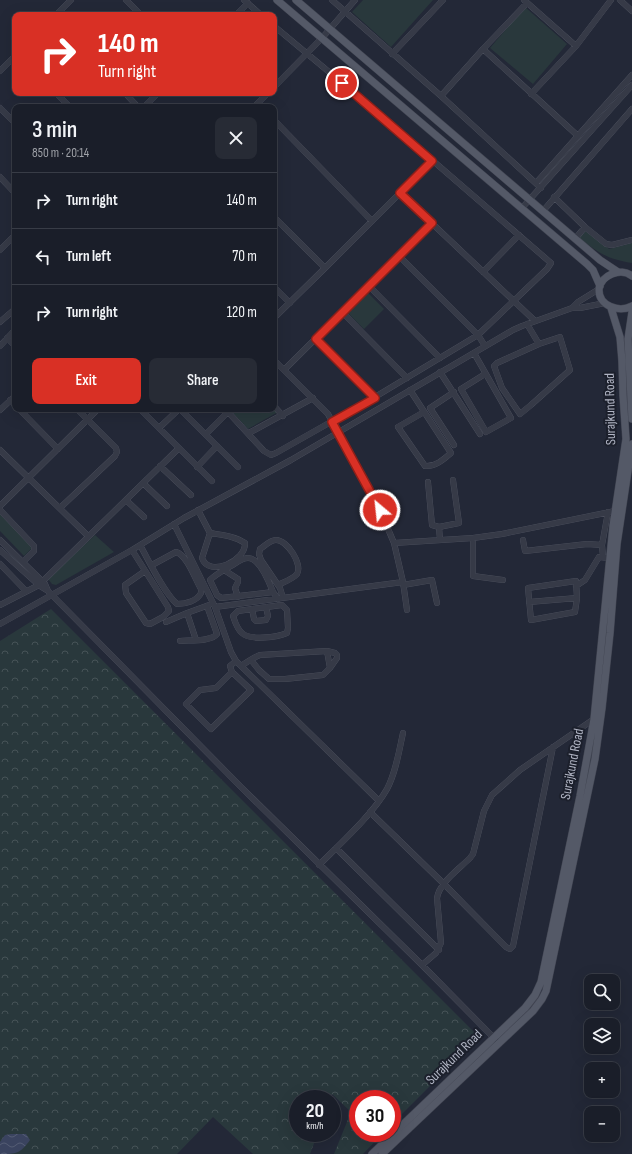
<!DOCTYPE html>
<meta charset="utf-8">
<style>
body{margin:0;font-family:"Sofia Sans Condensed",sans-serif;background:#272b35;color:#f1f3f6;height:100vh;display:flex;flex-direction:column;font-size:15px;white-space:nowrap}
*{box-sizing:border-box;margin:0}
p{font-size:13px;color:#9fa2a8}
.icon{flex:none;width:22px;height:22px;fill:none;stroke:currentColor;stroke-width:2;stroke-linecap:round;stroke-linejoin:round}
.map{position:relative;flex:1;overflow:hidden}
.sheet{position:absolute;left:12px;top:104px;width:265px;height:308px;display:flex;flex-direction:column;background:#1a1e29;border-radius:8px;box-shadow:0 4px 16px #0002,0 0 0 1px #383c46}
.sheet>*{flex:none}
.top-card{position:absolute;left:12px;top:12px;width:265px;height:84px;border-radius:8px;box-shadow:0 4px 16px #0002,0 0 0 1px #383c46;background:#d93025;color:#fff;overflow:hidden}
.fabs{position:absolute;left:584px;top:974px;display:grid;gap:8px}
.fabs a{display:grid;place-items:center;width:36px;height:36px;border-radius:8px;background:#1a1e29;box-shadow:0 4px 16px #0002,0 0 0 1px #383c46;font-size:20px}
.speed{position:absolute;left:289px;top:1090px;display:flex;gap:8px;font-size:20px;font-weight:700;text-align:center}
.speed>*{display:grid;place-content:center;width:52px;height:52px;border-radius:50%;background:#1a1e29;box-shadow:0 4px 16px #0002,0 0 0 1px #383c46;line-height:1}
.speed small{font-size:10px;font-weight:400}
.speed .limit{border:6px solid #d22;background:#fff;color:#111}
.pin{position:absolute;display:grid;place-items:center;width:34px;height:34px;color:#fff;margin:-17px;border:2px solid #fff;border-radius:50%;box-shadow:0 1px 4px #0007}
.me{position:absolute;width:44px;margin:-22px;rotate:332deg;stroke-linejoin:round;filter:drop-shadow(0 0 3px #0008)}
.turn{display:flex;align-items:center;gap:14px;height:84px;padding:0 20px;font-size:18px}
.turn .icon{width:52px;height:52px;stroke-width:2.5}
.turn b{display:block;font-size:28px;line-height:34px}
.round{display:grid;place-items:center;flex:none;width:42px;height:42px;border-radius:8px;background:#272b35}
.headline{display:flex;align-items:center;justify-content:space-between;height:68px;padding:0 20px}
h1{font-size:24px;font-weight:600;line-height:30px}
.button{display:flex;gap:8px;margin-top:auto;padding:8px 20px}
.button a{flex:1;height:46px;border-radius:8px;background:#d93025;color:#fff;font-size:16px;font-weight:600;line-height:46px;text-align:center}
.button a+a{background:#272b35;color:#f1f3f6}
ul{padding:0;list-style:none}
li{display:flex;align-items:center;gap:12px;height:56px;padding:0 20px;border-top:1px solid #383c46}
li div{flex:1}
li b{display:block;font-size:15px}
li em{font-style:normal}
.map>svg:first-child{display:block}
.green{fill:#29383c}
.forest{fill:url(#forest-crowns)}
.water{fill:url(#water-waves)}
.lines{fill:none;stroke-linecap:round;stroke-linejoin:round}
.minor-casing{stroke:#515562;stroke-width:6}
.major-casing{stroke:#404451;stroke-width:8}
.minor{stroke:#363a47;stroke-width:5.5}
.major{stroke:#545967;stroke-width:7}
.route-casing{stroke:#8d1f18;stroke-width:10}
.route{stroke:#d93025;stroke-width:7}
.labels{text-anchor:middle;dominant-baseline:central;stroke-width:4;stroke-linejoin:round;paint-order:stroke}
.street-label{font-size:14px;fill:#b1b5c4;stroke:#1c202c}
</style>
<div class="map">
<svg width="632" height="1154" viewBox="0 0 632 1154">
<defs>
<pattern id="forest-crowns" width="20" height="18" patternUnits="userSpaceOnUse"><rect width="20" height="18" fill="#29383c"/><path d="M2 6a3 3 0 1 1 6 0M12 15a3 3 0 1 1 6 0" fill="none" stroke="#465357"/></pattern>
<pattern id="water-waves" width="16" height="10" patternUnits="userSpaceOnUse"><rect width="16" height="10" fill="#3a435f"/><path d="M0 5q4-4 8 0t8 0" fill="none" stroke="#545c74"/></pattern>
</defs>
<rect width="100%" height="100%" fill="#232837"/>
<!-- green -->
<path class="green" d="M363,0H433L391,47L352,12Z
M525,7L567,44L533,84L490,48Z
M587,230L609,249L632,243V263C607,259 599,253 579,238Z
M367,292L384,309L364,329L347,312Z
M235,409H274L278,412L248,429L232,412Z
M0,514L33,547L24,556L0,531Z
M95,535L114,552L56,585L52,584L48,579Z"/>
<!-- forest -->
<path class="forest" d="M51,609L479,1037L392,1124V1099H358V1133H383L363,1154H334L351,1112L332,1094L330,1099H298V1133H318L310,1154H253L213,1117L177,1154H0V641Z"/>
<!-- water -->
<path class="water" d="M11,1134H26L30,1140C20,1154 16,1154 0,1154V1142L5,1135Z"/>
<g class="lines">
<defs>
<path id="minor" d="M126,0L141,15
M244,0L261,15
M332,0L441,96L541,188
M524,0L576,46
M620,0L632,11
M56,15L71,0
M236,15L248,3
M483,49L578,136
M392,54L443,0
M0,71L15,56
M274,87L322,38L355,0
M56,93L70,107
M125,93L138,107
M531,94L576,46L611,0
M441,96L483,49L527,3
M144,107L158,93
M254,107L268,93
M0,108L15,123
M274,120L372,221
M0,177L15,193
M536,183L632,75
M400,193L535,321
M554,197L585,227L606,244L612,245L632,240
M522,208L632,85
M543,211L632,109
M274,217L325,268
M575,239L585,227
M0,250L15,235
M399,256L478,335L485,346
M483,272L519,235
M369,286L440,358
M274,287L290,303
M572,308L578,302L599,289
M342,312L407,378
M274,318L325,268L432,161
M0,322L15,309
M527,324L539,344
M560,337L570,370L531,405L520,414L502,388L494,366L497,363L539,344Z
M7,338L15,346
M316,339L375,397
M0,346L15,330
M474,353L511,418L486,432L461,389L485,374
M274,360L328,414L369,490L380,510L394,543L403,582L407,610
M284,370L432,223
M440,372L480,434
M410,390L451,453C443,460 435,467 425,466L398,427L424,412
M454,392L430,408L454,445
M10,400L15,405
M274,406L283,416
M19,409L58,449
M140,409L212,481
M180,409L238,467
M0,410L15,396
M228,412L264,451L271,455L276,453L375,397L478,335L547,269L551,263L365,102L274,26
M159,428L179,409
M249,433L313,398
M206,434L231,409
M0,450L88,536
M160,466L191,495
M197,467L217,446
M428,482L432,525L439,527L440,540
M143,483L167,506
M126,500L144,517
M0,506L98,409
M60,508L115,456L117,452L116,448L77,409
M0,510L34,546V551L23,562
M198,510L210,533L202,558C209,578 246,561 245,543C235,536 222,535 210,533
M174,524L215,607L231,652L236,661L379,801
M439,527L459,523L453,480
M473,538V576L503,580
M0,540L45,584L48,591
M523,540L525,551L587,544L602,545
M394,543L473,538L502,534L615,511
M140,545C149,561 164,593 177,604C186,604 197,601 201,593V589C195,579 187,555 176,552L152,565
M0,550L40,586L48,591L241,787L422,965L496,1040
M132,550L168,607L169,611L163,617L150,624L146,623L126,593L125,585L145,571
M603,557L602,545L608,512
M0,564L26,591
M224,570L238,579V582L235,588L238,597
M43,581L179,448
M278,585C284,582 293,579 297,574C303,564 287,540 276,540C270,540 265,546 260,549L259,554L261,560L280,588L283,598
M403,585L432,580L437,603
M576,586L585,580L599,557L609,558
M273,592C269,582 260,558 248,558C242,558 236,563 231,566C224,570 216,574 210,580L217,595L221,598L273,592L278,599
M529,602L577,598L576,581L528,588L531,620L575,612L577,598
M0,605L39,585
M282,605L287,610L288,628L287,633C278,637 250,641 242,633C237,629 235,622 233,616L238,611Z
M215,607L403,582
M252,609L254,619L256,621L266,620L268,616L266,607
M187,613L196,640
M166,622L187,613L209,605
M0,624L132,550L184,518L291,460L513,330L522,326L572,308H580L605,303
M180,641C189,640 211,642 217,634L207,606
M327,651L335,653L337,655V658L330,668
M241,666C247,662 253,658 260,655L327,651L330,668L323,675L285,679H269L259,670L251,660
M232,672L216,688L200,690L186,704L211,729L251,690L232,672L230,666L236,661
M370,812L444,884L506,947L510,949L513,946L553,747
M336,848L439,950
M319,865C340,844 373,814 387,789C396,772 399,751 403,733
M422,965L436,953L441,943L437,898C439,883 459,869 470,858L473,854L484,811L492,795L520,770L594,719"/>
<path id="major" d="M277,0L587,264L593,270L600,286
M296,0L600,260L618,272
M632,276C621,267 601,275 599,289C598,306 619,313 632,306
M632,312L628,339L632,419
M372,1154L525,1008L535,995L541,982L580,796L594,719L613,526L626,439L623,395L622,361L620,337L611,308
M382,1154L533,1011L542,999L546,991L595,759L602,708L610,633L617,544L632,444"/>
</defs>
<!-- minor casing -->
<use href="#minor" class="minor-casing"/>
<!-- major casing -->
<use href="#major" class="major-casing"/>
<!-- minor -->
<use href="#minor" class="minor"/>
<!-- major -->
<use href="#major" class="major"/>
</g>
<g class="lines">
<defs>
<path id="route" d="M342,83L432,161L400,193L432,223L316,339L375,398L332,422L380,510"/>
</defs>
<!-- route casing -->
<use href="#route" class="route-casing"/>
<!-- route -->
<use href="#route" class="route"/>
</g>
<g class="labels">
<!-- street labels -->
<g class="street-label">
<text transform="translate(610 409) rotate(-91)">Surajkund Road</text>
<text transform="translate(572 764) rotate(-79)">Surajkund Road</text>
<text transform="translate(454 1057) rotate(-44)">Surajkund Road</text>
</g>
</g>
</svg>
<div class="fabs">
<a><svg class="icon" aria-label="search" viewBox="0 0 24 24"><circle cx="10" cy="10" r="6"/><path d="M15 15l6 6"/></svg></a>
<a><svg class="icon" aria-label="layers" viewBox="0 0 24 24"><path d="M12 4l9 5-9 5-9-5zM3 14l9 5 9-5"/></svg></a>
<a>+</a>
<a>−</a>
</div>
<div class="speed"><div>20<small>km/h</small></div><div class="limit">30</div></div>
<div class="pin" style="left:342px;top:83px;background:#d93025"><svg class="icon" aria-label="arrive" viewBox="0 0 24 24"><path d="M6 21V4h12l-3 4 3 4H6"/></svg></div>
<svg class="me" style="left:380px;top:510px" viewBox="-20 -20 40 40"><circle r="17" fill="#d93025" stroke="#fff" stroke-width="3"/><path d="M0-11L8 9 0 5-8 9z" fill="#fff"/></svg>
<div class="top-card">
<div class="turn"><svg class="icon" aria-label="right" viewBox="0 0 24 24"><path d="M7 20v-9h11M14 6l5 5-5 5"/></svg><div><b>140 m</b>Turn right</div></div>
</div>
<section class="sheet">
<div class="headline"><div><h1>3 min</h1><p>850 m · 20:14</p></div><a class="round"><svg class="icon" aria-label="close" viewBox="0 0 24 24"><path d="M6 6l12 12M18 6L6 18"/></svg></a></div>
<ul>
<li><svg class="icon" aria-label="right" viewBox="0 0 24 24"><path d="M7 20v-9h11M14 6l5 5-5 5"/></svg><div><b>Turn right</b></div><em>140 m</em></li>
<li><svg class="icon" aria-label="left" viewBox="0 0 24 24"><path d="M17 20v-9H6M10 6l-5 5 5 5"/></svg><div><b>Turn left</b></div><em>70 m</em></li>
<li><svg class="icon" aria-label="right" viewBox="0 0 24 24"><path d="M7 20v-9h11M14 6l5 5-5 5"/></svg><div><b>Turn right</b></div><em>120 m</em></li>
</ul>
<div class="button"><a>Exit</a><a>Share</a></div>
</section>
</div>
